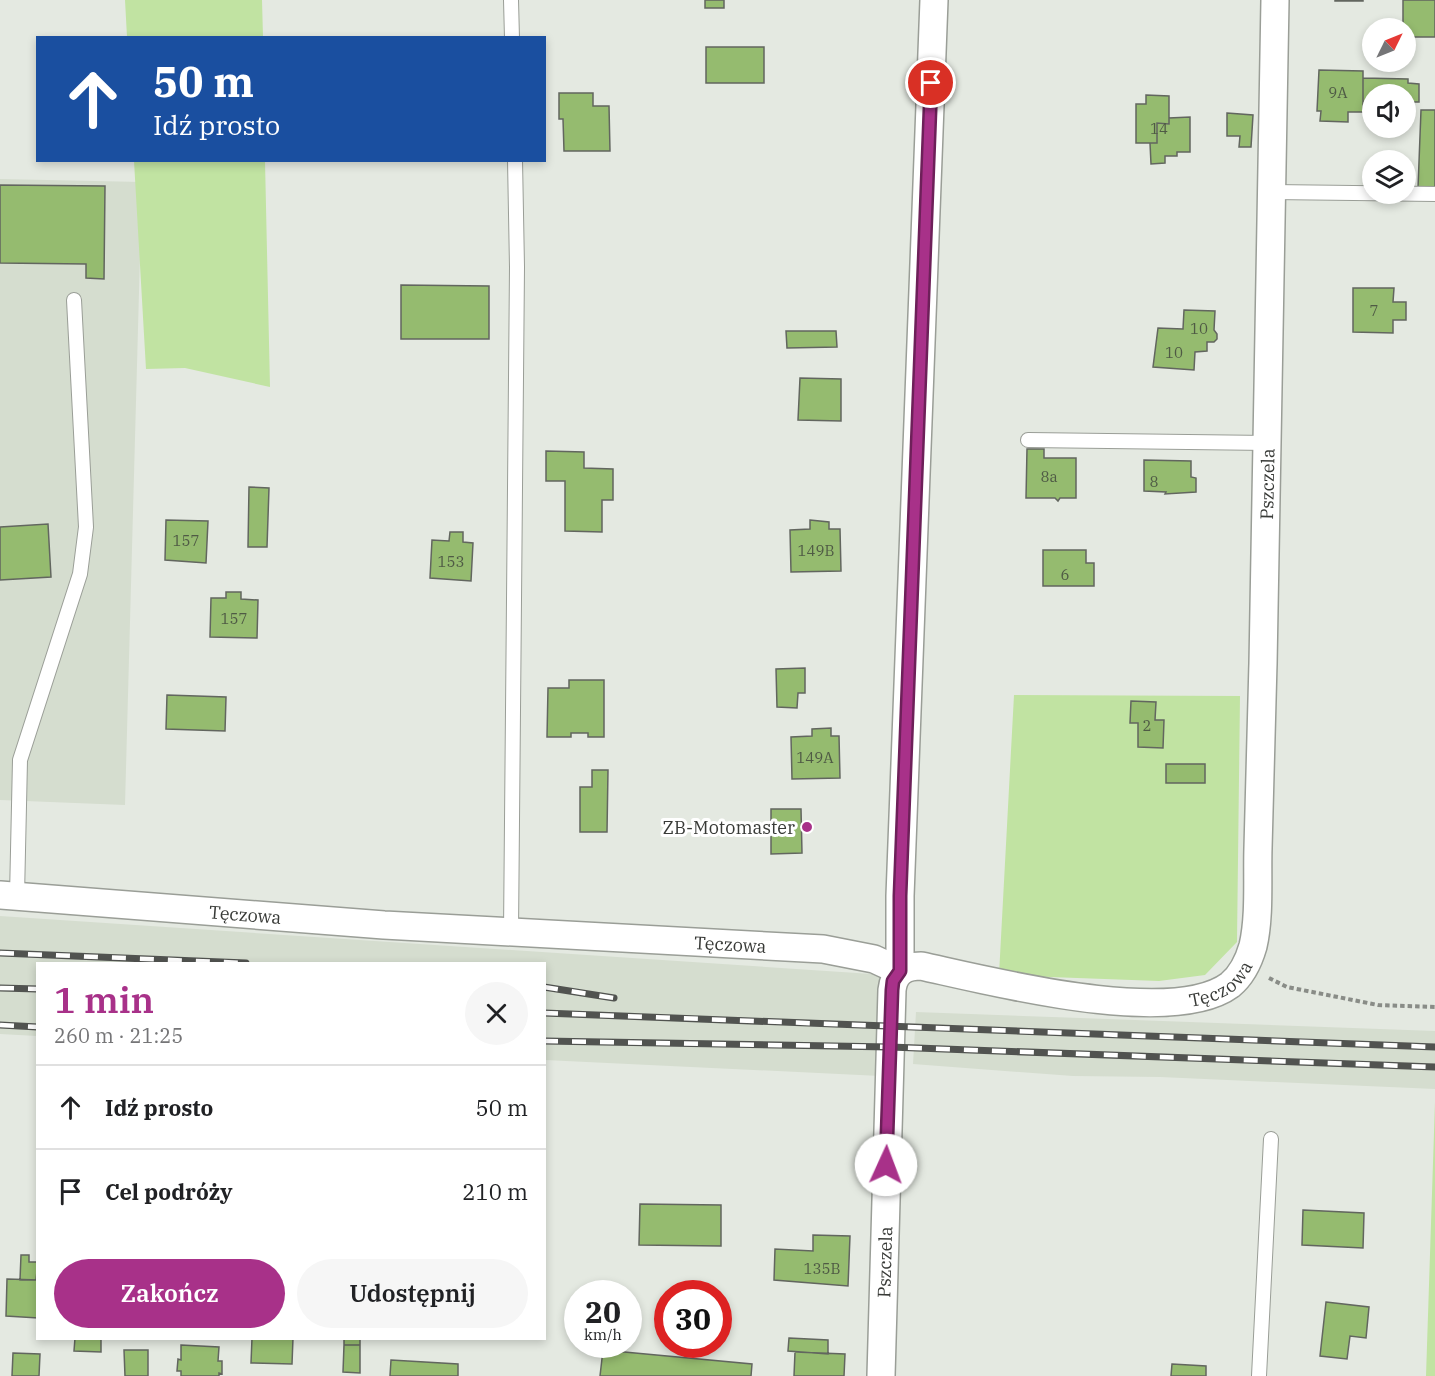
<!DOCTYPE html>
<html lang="pl">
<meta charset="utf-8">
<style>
body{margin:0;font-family:"IBM Plex Serif",serif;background:#f6f6f6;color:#202124;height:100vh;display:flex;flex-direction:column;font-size:22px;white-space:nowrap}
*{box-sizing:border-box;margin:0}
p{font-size:20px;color:#757577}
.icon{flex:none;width:33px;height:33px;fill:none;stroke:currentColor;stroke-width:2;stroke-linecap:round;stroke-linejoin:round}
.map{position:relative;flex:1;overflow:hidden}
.details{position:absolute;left:36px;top:962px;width:510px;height:378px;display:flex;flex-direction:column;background:#fff;border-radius:0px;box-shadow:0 3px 9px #0003}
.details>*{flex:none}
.guide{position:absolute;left:36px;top:36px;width:510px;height:126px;border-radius:0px;box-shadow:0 3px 9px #0003;background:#1a4fa0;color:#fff;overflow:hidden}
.needle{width:39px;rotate:47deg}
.controls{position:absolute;left:1362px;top:18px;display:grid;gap:12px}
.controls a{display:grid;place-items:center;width:54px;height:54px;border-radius:50%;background:#fff;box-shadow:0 3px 9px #0003;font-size:30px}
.speed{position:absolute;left:564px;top:1280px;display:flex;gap:12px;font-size:30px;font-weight:700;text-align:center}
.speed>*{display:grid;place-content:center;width:78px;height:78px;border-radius:50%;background:#fff;box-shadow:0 3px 9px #0003;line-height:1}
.speed small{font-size:15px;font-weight:400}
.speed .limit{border:9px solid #d22;background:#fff;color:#111}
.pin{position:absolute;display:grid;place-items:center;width:51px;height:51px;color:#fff;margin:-26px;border:3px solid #fff;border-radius:50%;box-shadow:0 2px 6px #0007}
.me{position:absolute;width:66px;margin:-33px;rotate:2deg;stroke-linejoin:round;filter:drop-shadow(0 0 4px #0008)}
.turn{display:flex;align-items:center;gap:21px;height:126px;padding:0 18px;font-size:27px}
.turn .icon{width:78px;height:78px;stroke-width:2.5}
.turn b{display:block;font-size:42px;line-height:51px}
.round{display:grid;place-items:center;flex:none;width:63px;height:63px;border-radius:32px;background:#f6f6f6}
.headline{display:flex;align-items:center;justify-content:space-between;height:102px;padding:0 18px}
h1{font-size:36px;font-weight:600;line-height:45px;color:#a83189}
.button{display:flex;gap:12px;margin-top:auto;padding:12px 18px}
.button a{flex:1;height:69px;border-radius:36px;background:#a83189;color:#fff;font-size:24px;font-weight:600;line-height:69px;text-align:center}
.button a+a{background:#f6f6f6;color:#202124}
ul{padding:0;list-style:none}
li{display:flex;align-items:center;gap:18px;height:84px;padding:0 18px;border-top:2px solid #e0e0e0}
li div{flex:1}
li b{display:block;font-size:22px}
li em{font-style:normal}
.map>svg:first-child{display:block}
.built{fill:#d5ddcf}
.green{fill:#c1e3a2}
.building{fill:#95bb6f;stroke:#62665f;stroke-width:1.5}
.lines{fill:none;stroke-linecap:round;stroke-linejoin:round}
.lane-casing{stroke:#9a9e97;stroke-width:16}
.street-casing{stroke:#9a9e97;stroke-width:30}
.path{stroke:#898c87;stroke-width:4;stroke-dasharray:4.5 3;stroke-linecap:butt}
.lane{stroke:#fff;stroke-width:14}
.street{stroke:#fff;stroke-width:27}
.rail-casing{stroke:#515350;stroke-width:7}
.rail{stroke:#fff;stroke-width:4.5;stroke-dasharray:14;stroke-linecap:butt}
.route-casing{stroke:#6d2059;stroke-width:15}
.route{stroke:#a83189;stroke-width:10}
.poi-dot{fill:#a83189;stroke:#fff;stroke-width:2}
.labels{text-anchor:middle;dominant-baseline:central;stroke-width:6;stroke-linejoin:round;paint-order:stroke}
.number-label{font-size:15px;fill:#4f5a45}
.street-label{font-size:18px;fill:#383a37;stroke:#fff}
.poi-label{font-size:18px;fill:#383a37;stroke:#fff;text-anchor:end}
</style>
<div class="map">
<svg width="1435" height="1376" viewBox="0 0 1435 1376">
<rect width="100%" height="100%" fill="#e4e9e1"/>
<!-- built -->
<path class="built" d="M0,179L142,182L125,805L0,800Z
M0,916L887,975L880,1076L545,1060L544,963H38L37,1036L0,1034Z
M916,1012L1435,1031V1089L1160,1077L1073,1076L913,1064Z"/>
<!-- green -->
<path class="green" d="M125,0H262L263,37H127Z
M134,161H265L270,387L185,368L146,369Z
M1014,695L1240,696L1237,942L1205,975L1159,981L999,975Z
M1435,1102V1376H1426Z"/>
<!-- building -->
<path class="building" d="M705,0H724V8H705Z
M1335,0H1363V1H1335Z
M1403,0H1435V37H1406V28H1403Z
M706,47H764V83H706Z
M1319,70L1363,71V112H1348V122L1320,121L1321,111H1317Z
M1363,78L1408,79V83L1419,84V102H1406V94H1372V102L1363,101Z
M559,93H593V106H609L610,151H564L563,119H559Z
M1146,95L1169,96V124L1157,123V143H1136V104H1146Z
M1421,110H1435V189L1418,188Z
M1227,113L1253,115L1251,147H1239L1240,136H1227Z
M1190,117V152H1177V156H1165V163L1151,164L1150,143H1157V123L1169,124V118Z
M0,185L105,186L104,279L86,278V264L0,263Z
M401,285L489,286V339H401Z
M1353,288H1394L1393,302H1406V320H1393V333L1353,332Z
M1184,310L1215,311L1214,330L1217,334V339L1214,342H1207V351L1195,352L1194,370L1153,367L1158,328L1183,329Z
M786,331H836L837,347L787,348Z
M800,378L841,379V421L798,420Z
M1027,449H1044V458H1076V498H1060L1058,501L1055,498H1026Z
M546,451L584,452V468L613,469V500H602V532L565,531V481H546Z
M1144,460L1191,461V477L1196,478V492L1165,494L1166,492L1144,491Z
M249,487L269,488L267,547H248Z
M166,520L208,521L206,563L165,560Z
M810,520L829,522V529H840L841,571L791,572L790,530L810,529Z
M48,524L51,577L0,580V527Z
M450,532H463V542L473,543L471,581L430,578L432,540L449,541Z
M1043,550H1086V563H1094V586H1043Z
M226,592H241V599L258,600L257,638L210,637L211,598H226Z
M805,668V693H798L797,708L777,707L776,669Z
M569,680H604V737H588V733H571V737H547L548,688H569Z
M167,695L226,697L225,731L166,729Z
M1131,701L1156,702L1155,720H1164L1163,748L1138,747V723H1130Z
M831,728V736H839L840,778L792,779L791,737L812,736V729Z
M1166,764H1205V783H1166Z
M592,770H608L607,832H580V787H592Z
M771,809H801L802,853L771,854Z
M640,1204L721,1205V1246L639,1245Z
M1303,1210L1364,1213L1363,1248L1302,1245Z
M813,1235L850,1236L848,1286L774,1280L775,1249L813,1251Z
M21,1255H29V1262H38L36,1280H20Z
M7,1279L38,1280V1318L6,1316Z
M1326,1302L1369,1307L1366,1338L1350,1336L1347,1359L1320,1356Z
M75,1338H101V1352L74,1351Z
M252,1338H293L292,1364L251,1363Z
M344,1338H360V1345H344Z
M789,1338L828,1340V1354L788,1351Z
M181,1345L219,1347L218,1361H222V1374L219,1373V1376H181V1371H177L178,1359L181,1360Z
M344,1345H360V1373L343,1372Z
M124,1350H148V1376H125Z
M603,1350L752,1364L751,1376H600Z
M795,1352L845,1354L844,1376H794Z
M13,1353L40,1354L39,1376H12Z
M391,1360L458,1364V1376H390Z
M1172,1364L1206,1366V1376H1171Z"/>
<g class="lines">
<defs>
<path id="lane" d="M511,0L512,38
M1272,192L1435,194
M1028,440L1268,443
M17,896L20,760L80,574L86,527L74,300
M511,932L517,267L515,160
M1259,1376L1271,1139"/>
<g id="street">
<path id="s1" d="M0,895L384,925L823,949L874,959L900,971"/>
<path d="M900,971V896L934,0"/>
<path id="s2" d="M881,1376L892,990C894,973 904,966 921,966C990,981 1172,1028 1230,985C1241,976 1249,960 1253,946C1260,916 1257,878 1258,848C1260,786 1261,725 1263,664C1268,442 1272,221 1275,0"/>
</g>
</defs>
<!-- lane casing -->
<use href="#lane" class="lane-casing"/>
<!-- street casing -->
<use href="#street" class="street-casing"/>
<!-- path -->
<path class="path" d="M1269,978L1287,987L1378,1005L1435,1007"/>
<!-- lane -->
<use href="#lane" class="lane"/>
<!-- street -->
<use href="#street" class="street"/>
<defs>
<path id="rail" d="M0,953L246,963
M544,987L614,998
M0,988L38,989
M544,1013L1435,1047
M0,1025L38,1027
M544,1041L890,1047L1435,1067"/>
</defs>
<!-- rail casing -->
<use href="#rail" class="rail-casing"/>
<!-- rail -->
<use href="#rail" class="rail"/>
</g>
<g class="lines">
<defs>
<path id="route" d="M886,1165L892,990L893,981L900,971V896L931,83"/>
</defs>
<!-- route casing -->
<use href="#route" class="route-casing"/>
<!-- route -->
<use href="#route" class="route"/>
</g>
<!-- markers -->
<circle class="poi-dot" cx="807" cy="827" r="6"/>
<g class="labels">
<!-- number labels -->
<g class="number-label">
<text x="1338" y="92">9A</text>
<text x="1159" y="128">14</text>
<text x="1374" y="310">7</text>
<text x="1199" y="328">10</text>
<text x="1174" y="352">10</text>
<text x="1049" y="476">8a</text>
<text x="1154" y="481">8</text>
<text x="186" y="540">157</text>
<text x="816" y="550">149B</text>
<text x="451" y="561">153</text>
<text x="1065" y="574">6</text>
<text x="234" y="618">157</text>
<text x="1147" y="725">2</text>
<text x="815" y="757">149A</text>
<text x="822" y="1268">135B</text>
</g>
<!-- street labels -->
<g class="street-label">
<text stroke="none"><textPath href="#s2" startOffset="1252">Pszczela</textPath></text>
<text stroke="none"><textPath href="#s1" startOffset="246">Tęczowa</textPath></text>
<text stroke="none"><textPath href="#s1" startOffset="732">Tęczowa</textPath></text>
<text stroke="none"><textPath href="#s2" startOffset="736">Tęczowa</textPath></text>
<text stroke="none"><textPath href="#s2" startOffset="114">Pszczela</textPath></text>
</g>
<!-- poi labels -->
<g class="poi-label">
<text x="795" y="827">ZB-Motomaster</text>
</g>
</g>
</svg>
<div class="controls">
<a><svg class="needle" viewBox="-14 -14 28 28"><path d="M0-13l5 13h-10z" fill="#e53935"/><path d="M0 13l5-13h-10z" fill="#757577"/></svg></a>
<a><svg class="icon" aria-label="sound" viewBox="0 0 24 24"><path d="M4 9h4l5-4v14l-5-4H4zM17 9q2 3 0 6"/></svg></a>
<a><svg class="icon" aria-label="layers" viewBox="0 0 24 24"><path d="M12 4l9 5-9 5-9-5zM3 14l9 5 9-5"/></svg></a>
</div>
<div class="speed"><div>20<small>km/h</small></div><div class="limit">30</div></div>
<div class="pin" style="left:931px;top:83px;background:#d93025"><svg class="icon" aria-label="arrive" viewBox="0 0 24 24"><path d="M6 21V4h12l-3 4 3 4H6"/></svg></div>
<svg class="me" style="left:886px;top:1165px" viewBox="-20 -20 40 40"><circle r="19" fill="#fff"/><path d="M0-13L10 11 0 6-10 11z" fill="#a83189"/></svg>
<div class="guide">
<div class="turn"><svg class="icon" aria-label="ahead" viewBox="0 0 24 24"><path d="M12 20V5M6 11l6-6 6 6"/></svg><div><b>50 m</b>Idź prosto</div></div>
</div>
<section class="details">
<div class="headline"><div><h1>1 min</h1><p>260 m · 21:25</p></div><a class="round"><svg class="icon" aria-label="close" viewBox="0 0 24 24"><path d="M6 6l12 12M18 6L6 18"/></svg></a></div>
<ul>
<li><svg class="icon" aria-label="ahead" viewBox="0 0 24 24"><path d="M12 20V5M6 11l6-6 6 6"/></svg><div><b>Idź prosto</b></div><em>50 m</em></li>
<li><svg class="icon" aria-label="arrive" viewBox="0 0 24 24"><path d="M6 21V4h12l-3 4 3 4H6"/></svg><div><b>Cel podróży</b></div><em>210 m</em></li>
</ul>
<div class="button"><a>Zakończ</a><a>Udostępnij</a></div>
</section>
</div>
